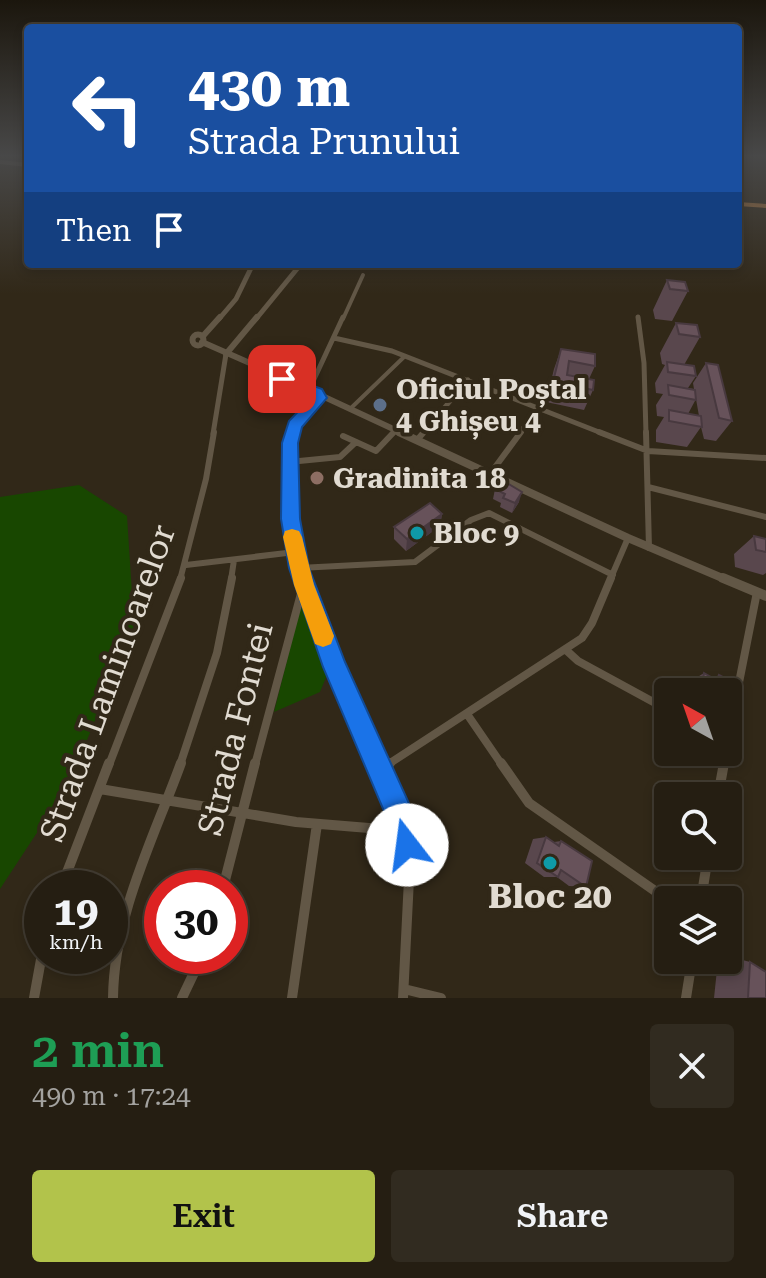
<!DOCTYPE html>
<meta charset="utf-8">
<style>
body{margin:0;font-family:"Roboto Serif",serif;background:#312b20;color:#f1f3f6;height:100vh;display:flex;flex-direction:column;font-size:30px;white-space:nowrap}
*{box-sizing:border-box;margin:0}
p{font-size:26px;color:#a3a29f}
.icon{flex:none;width:44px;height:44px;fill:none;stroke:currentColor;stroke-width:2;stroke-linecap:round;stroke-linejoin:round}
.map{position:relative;height:998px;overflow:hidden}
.drawer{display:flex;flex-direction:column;background:#251e12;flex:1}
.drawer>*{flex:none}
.hud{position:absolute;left:24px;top:24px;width:718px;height:244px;border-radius:8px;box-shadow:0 4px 12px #0003,0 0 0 2px #423c32;background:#1a4fa0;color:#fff;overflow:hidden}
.needle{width:52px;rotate:320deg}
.tools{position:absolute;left:654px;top:678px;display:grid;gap:16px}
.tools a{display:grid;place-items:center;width:88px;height:88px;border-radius:8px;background:#251e12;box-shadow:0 4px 12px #0003,0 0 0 2px #423c32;font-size:40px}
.speed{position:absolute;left:24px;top:870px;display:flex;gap:16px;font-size:40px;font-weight:700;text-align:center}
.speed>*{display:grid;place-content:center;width:104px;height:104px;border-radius:50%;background:#251e12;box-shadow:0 4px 12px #0003,0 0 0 2px #423c32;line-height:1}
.speed small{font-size:20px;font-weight:400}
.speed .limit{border:12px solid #d22;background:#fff;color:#111}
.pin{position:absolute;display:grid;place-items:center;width:68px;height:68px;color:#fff;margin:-34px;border-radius:16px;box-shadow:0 4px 12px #0006}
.me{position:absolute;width:88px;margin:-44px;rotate:345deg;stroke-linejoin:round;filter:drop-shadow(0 0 6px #0008)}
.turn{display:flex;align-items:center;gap:28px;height:168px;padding:0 32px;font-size:36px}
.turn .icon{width:104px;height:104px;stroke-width:2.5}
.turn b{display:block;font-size:56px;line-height:68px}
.then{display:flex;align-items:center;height:76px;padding:0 32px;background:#0003;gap:16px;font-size:30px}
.round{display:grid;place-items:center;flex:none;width:84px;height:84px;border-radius:8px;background:#312b20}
.headline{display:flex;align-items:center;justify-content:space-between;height:136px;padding:0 32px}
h1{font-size:48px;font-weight:600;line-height:60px;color:#1e9e55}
.button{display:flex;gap:16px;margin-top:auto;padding:16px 32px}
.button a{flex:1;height:92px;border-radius:8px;background:#b2c34b;color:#111;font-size:32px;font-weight:600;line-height:92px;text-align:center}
.button a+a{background:#312b20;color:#f1f3f6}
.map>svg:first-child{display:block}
.green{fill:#184700}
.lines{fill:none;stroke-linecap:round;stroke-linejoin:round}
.pedestrian{stroke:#625746;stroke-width:4}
.minor-far4{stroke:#625746;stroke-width:4}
.minor-far3{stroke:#625746;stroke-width:5}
.minor-far2{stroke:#625746;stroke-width:6}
.minor-far1{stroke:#625746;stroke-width:8}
.minor{stroke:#625746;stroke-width:10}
.tertiary-far4{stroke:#625746;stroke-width:4}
.tertiary-far3{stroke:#625746;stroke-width:5}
.tertiary-far2{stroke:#625746;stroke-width:6}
.tertiary-far1{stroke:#625746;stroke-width:8}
.tertiary{stroke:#625746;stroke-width:10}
.primary{fill:#a8723b;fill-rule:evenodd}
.wall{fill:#59474d;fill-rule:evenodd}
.shaded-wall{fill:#48393f}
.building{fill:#67525a;stroke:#48393f;stroke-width:2}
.route{fill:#1a73e8;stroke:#114b97;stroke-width:2}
.slow{fill:#f59e0b}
.service-dot{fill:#5c6f8a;stroke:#312818;stroke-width:3}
.education-dot{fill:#8d6e63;stroke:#312818;stroke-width:3}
.culture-dot{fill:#0f9aa8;stroke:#312818;stroke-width:3}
.labels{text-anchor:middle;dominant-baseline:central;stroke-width:8;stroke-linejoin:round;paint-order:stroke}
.poi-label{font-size:28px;font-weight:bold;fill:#e1dbd1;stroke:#312818;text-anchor:start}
.near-street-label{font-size:34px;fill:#e1dbd1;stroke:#312818}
.near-poi-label{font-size:34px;font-weight:bold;fill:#e1dbd1;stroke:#312818}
</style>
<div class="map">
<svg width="766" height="998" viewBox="0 0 766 998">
<rect width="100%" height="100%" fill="#312818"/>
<!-- green -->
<path class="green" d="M79,485L127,516L134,625L69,784L0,889V497Z
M301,605L327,675L320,692L274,712Z"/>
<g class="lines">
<!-- pedestrian -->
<path class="pedestrian" d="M350,409L405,356"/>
<!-- minor-far4 -->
<path class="minor-far4" d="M343,319L363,275"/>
<!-- minor-far3 -->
<path class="minor-far3" d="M638,317L644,363L646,434
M334,338L392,351L604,434
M309,390L343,317
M213,434L226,354
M292,434L300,413L299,404
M392,434L396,430
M422,434L468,380
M519,434L538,408"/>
<!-- minor-far2 -->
<path class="minor-far2" d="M293,432C281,472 291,540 304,580
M599,432L648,451L766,458
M646,432L649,548
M343,436L376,451L394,432
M417,440L424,432
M289,462L340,457L356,442
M490,474L521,432
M648,487L766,517
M186,565L295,552
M299,568L415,562L471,520L489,513L613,575
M180,580L206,479L214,432
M231,580L234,560
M610,580L628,538"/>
<!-- minor-far1 -->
<path class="minor-far1" d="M303,578L379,765
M566,650L578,661L668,710
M467,714L502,765
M728,738L757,592
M109,765L181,578
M180,765L217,653L232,578
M255,765L303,586
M387,765L582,638L592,623L611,578
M724,765L726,752"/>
<!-- minor -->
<path class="minor" d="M378,763L407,845L409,879L403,998
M501,763L529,803L668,900
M380,769L390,763
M100,789L296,822L393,830L403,827
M718,796L724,763
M61,888L109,763
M223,888L255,763
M701,900L708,856
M404,989L441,998
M34,998L42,954
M113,998C114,914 153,840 181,763
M182,998L202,956
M292,998L317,824
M686,998L692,960"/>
<!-- tertiary-far4 -->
<path class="tertiary-far4" d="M0,162L28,165"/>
<!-- tertiary-far3 -->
<path class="tertiary-far3" d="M219,319L236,299L253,264
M256,319L301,264"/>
<!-- tertiary-far2 -->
<path class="tertiary-far2" d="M192.5 340a5.5 5.5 0 1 1 11 0a5.5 5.5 0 1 1-11 0Z
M203,336L220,317
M202,342L316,392L320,398L316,404
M226,354L257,317
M308,390L298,394L297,403L306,406L318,403
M318,394L404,434"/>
<!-- tertiary-far1 -->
<path class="tertiary-far1" d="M399,432L628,538L727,580"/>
<!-- tertiary -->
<path class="tertiary" d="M723,578L766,596"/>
<!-- primary -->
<path class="primary" d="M738,202L766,204V208L738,206Z"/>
</g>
<!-- wall -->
<path class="wall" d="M667,280L688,291L672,321L655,319L653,310Z
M676,323L700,337L684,365L696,376L688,388L694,389L693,383L706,363L732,421L716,441L704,439L701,427L687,447L656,442V430L664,417L657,416L656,405L663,394L656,393L655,383L665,365L662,364L660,353ZM696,399L699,416L688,414Z
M561,349L595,366L589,379L593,390L584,410L546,402L554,369Z
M495,489L519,502L512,513L500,507L501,503L493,499Z
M442,514L440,526L406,551L394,539V527Z
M754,536L766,539V573L763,575L735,567L734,554Z
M704,673L713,678L719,675L736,705L728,709V692H682L683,686Z
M546,837L554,842L561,841L586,887L569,886L557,877H544L525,863L533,839Z
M728,956L750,962L766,998H714L718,960H728Z"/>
<!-- shaded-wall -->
<path class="shaded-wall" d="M522,492L519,502L512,513L515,503Z
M442,514L440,526L406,551L407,539Z"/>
<!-- building -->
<path class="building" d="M667,280L685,282L688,291L670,289Z
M676,323L697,325L700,337L679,334Z
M561,349L595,354V366L569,361L567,375L594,380L593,390L553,382Z
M667,362L694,366L696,376L668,372Z
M706,363L718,365L732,421L719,418Z
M668,385L695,390L696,400L669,395Z
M669,410L701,416L702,427L669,421Z
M502,480L522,492L515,503L503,498L505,494L495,489Z
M430,503L442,514L407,539L394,527Z
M754,536L766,539V552L756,550Z
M704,673L718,681L719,675L739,685L736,705L728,702V692H705L701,690Z
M546,837L559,846L561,841L592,861L586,887L561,870L558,877L537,863Z
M750,962L766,972V998H748Z"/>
<!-- sky -->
<linearGradient id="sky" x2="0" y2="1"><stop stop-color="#1b160d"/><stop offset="0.53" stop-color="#484848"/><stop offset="1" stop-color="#484848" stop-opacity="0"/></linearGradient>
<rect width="766" height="294" fill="url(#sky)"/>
<!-- route -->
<path class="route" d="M282,374L322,389L327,398L302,427L298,443L300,519L309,568L345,662L412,810L421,845L417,855L407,859L397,855L384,811L323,667L289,568L281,519L282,443L289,421L312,397L277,382L275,379Z"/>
<!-- slow -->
<path class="slow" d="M292,529L299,531L302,537L314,585L334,636L331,644L323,647L315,644L294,585L283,537L285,531Z"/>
<!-- markers -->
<circle class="service-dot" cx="380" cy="405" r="8"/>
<circle class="education-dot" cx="317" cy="478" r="8"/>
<g class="culture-dot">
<circle cx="417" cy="533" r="8"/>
<circle cx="550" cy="863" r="8"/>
</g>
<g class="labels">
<!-- poi labels -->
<g class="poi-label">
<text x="396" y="389">Oficiul Poștal<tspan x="396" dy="32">4 Ghișeu 4</tspan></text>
<text x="333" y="478">Gradinita 18</text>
<text x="433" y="533">Bloc 9</text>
</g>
<!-- near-street labels -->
<g class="near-street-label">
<text transform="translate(107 683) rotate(-70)">Strada Laminoarelor</text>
<text transform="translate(235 729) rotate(-76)">Strada Fontei</text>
</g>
<!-- near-poi labels -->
<g class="near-poi-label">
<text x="550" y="896">Bloc 20</text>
</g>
</g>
</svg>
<div class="tools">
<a><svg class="needle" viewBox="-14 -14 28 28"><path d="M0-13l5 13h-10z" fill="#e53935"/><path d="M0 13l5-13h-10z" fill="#a3a29f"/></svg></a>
<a><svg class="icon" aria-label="search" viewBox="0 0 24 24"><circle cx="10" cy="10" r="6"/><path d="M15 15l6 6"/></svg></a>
<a><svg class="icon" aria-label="layers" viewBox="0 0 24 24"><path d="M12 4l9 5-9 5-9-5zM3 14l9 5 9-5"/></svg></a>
</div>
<div class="speed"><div>19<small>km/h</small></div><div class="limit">30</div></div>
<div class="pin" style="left:282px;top:379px;background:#d93025"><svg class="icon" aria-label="arrive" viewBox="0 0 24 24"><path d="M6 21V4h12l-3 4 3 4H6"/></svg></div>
<svg class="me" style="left:407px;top:845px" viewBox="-20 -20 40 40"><circle r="19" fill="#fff"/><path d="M0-13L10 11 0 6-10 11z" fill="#1a73e8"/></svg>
<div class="hud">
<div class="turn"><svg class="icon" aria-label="left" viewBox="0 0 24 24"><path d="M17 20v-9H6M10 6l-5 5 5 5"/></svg><div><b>430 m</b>Strada Prunului</div></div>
<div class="then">Then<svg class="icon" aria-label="arrive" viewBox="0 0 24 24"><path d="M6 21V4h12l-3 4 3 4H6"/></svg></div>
</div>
</div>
<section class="drawer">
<div class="headline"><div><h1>2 min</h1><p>490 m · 17:24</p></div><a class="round"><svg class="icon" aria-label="close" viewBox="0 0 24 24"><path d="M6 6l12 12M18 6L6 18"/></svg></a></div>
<div class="button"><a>Exit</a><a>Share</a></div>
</section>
